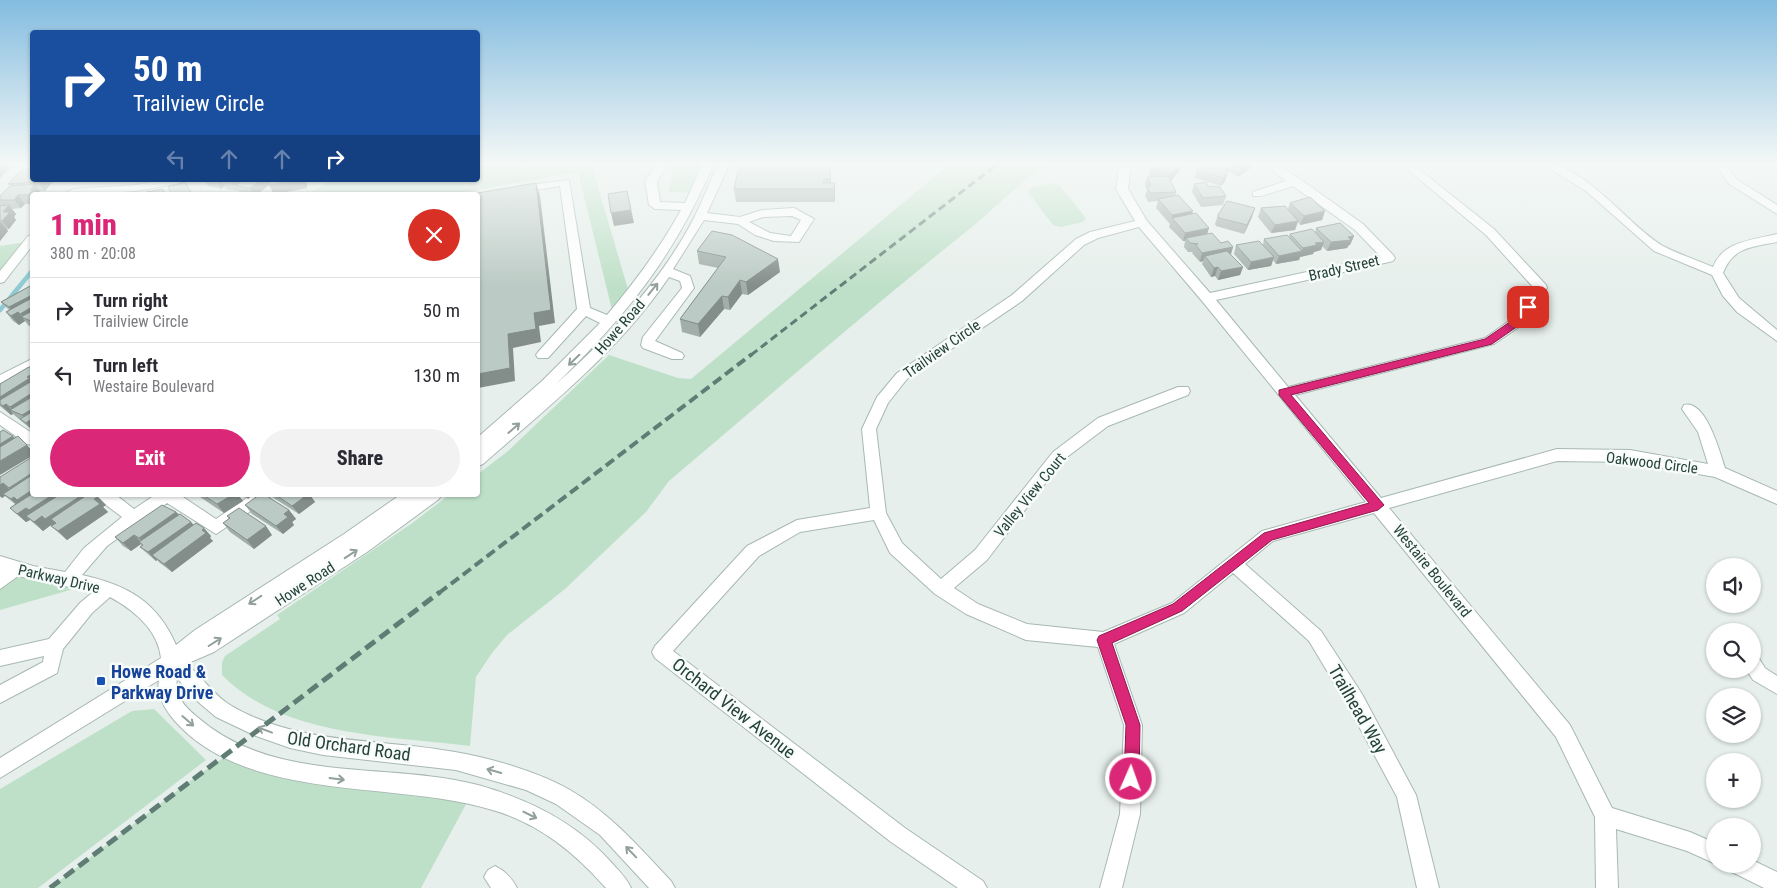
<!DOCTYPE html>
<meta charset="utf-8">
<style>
body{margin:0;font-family:"Roboto Condensed",sans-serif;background:#f2f2f3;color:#2b2b33;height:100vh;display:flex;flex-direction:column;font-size:19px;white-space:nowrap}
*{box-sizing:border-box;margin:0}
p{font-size:16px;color:#7c7c81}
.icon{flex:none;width:28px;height:28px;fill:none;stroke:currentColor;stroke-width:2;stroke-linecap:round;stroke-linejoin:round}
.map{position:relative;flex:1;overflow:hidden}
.panel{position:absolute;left:30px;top:192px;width:450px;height:305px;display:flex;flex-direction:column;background:#fff;border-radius:5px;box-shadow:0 1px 4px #0004}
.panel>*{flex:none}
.guide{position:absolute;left:30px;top:30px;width:450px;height:152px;border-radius:5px;box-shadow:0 1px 4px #0004;background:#1a4fa0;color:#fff;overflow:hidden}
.controls{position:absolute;left:1706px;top:558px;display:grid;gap:10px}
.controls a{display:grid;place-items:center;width:55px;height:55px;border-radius:50%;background:#fff;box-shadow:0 1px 4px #0004;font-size:25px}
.pin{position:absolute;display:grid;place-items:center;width:42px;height:42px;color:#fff;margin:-21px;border-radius:10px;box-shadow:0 2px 8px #0006}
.me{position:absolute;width:55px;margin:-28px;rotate:2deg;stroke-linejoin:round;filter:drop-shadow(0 0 4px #0008)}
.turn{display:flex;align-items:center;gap:18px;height:105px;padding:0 20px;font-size:22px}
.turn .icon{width:65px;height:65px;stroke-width:2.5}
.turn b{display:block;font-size:35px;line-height:42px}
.lanes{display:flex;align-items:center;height:48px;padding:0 20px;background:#0003;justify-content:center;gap:25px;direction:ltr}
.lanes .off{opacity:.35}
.round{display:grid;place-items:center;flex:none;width:52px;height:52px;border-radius:26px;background:#f2f2f3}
.summary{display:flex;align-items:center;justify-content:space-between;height:85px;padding:0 20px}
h1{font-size:30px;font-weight:800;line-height:38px;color:#db2777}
.action{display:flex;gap:10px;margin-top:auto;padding:10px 20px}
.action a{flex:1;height:58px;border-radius:30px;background:#db2777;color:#fff;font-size:20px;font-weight:800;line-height:58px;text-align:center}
.action a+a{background:#f2f2f3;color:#2b2b33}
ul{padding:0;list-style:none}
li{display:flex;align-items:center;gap:15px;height:65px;padding:0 20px;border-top:1px solid #e1e1e2}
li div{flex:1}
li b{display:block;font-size:19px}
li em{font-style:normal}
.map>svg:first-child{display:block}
.green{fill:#bfe0c8}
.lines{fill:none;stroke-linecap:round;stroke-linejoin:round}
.stream{stroke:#8ec9d4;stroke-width:4.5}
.minor-casing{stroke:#a8b8b2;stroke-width:2}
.minor{fill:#fff;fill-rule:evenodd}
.rail-far2{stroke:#5f7d75;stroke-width:3;stroke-dasharray:8 4.5;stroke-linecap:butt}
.rail-far1{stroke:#5f7d75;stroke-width:4;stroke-dasharray:10 5;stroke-linecap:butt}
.rail{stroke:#5f7d75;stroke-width:5;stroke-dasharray:12 6;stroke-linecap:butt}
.wall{fill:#a1aea9}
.shaded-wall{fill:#838d89}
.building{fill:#bbcac4;stroke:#838d89}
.oneway{stroke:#92a09c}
.route{fill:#db2777;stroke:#8e194d}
.transit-dot{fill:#1a4fb4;stroke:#f7fbf9;stroke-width:2}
.labels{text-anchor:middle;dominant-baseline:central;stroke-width:5;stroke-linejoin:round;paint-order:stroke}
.street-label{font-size:15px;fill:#24423a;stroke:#f7fbf9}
.near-transit-label{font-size:18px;font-weight:bold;fill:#164399;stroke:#f7fbf9;text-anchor:start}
.near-street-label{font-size:18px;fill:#24423a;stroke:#f7fbf9}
</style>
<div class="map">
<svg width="1777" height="888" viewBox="0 0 1777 888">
<rect width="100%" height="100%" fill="#e6efeb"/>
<!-- green -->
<path class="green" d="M478,163H512L521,169L559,163H591L630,296L614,318L578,172L449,195H306L331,180H478Z
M675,163H708L696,193L669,192Z
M951,163H1049C1017,183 992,212 962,235C862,315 766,399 669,481L646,512L565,589L507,635L492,653L476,677L470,746C390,736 282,737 222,675V662L225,656L280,619L277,615L411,524L449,495H478V474L508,451L609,355L678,378L691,379Z
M1052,183L1060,186L1086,218L1083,222L1061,227L1053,225L1028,192L1031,188Z
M31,241L0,279V246L32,241Z
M0,563L91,584L0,610Z
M154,709L206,760L38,888H0V789L132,711Z
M233,751L472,793L421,888H50L187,783Z"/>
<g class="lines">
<!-- stream -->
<path class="stream" d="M0,310L32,271"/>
<defs>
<path id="minor" d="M654,163H665V170L657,181L660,202L685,203L703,163H714C674,257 627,315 555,385C608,338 661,282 694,218C703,200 710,181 719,163H730L707,213L740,217L762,210L794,208L814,219L799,242L774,241L755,235L738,224L704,220L673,269L690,276L694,288L655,341L682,353L684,356L682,359H672L643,348L641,345L643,337L682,288L680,281L669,277C620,350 549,406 483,464L478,466L479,450H478V437L542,381L600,323L586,316L548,358H538L536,355L538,352L577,309L560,186L522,192L516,189L522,186L569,180L590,308L607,315C635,282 660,248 681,210L655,209L649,205L645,181L653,170ZM792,216L801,220L791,236L770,233L749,222L763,217Z
M1127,163H1140L1130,170L1128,189L1147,221L1210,293L1380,256L1355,230L1293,186L1261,196H1253V192L1286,181L1263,163H1275L1300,179L1363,224L1393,255L1395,258L1393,261L1389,262L1216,300L1288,387L1485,338L1519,314L1534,288L1486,235L1400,163H1411L1494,229L1546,285L1547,288L1529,320L1494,344L1295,395L1381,498L1557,449L1630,450L1708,464L1698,432L1682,409L1684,405C1706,399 1720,453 1725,468L1777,491V504L1715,477L1630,462L1557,461L1389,508L1570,725L1612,808L1690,832L1715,843L1716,864L1687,851L1616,829L1618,888H1596L1595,817L1556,737L1374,513L1273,541L1245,564L1321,631L1362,694L1416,795L1439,888H1417L1397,797L1348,706L1309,641L1233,573L1184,613L1114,644L1142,725L1140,814L1122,888H1100L1120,814L1124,725L1098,647L1026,640L966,614L935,594L890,553L874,520L800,532L759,556L673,651L905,828L983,881L987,888H958L891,842L655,658L652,652L655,646L747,546L797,520L870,508L862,429L877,397L897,373L1012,295L1076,239L1090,232L1135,221L1116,189L1119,169ZM1139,227L1202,301L1366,502L1262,531L1172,603L1103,632L1027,624L978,604L954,588L987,560L1063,460L1108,426L1188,395L1190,391L1188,387H1178L1098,418L1053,452L975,550L941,579L902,543L886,513L876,429L888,403L907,379L1022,301L1084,245L1098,238Z
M1541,163C1585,163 1627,225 1663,246C1678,254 1697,260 1713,267C1723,241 1753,240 1777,234V242C1752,247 1733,247 1723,273L1739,298L1777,330V341L1737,312L1723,296L1712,275L1654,251L1586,191Z
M1716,163H1726L1736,179L1777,205V214L1728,183Z
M161,180H186L180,183L136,191L80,195H71L67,192L73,189L136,185Z
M32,235V246L4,282L0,283V271L28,236Z
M32,359V370L0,386V375Z
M0,412L32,433V445L27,444L0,425Z
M96,495H116L134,509L155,495H180L216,519L251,495H271L269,499L216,534L167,503L107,546L82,575C127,585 157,601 176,645L195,630L344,534L400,495H420L419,497L441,495L439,499L367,552L214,652L186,664C202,676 213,695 230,705C299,746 380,738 455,752C491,758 538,772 570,790C610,813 640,848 671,881L675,888H649L600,835L556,804L526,790L456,770L323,755L290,748L256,736L216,717L197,701L177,678C174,695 184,706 196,716C274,785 385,761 478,785C528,799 575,822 610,861C618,870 626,877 631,888H606C575,853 541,825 496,811C398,779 248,805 174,720C165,709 156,695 159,680L0,778V758L161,658C158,630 134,610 110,597L92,613L63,649L57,673L0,703V685L43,662L44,656L0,666V650L49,639L80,603L93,592L18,576L0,589V556L33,566L65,572L84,548L122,517L98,499Z
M1752,655L1758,657L1765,668L1777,676V694L1753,680L1746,669H1752Z
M1752,860L1777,872V888H1764L1730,871L1727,864H1752Z
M495,866C505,871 512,878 517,888H491L484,877L488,870Z"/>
</defs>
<!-- minor casing -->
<use href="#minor" class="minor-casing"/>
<!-- minor -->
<use href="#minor" class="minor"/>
<!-- rail-far2 -->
<path class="rail-far2" d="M751,355L999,163"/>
<!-- rail-far1 -->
<path class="rail-far1" d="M439,593L752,354"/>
<!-- rail -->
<path class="rail" d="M50,888L440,592"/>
</g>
<!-- wall -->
<path class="wall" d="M1155,162H1190L1184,167L1181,166L1180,170L1171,181L1176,192L1175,196L1192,214L1209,228L1207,234L1221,243L1233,247L1231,255L1243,267L1240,275L1218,280L1215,276L1211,277L1202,264L1203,261L1200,262L1192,253L1193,252H1188L1184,247L1185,241H1183L1169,227L1170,224L1156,208L1158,201L1148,202L1145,195L1147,190L1145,185L1147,177H1150L1149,176L1151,167Z
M1204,162H1253L1251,168L1238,177L1228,171L1225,181L1221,186L1195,178L1197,170Z
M739,166L831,179V183H835V202H736L734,189Z
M204,180H307V188L274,194L269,185L256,195H246L241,194L239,191L226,189L225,186L221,189L208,186Z
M53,181L45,191H40L41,193L40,195H32V204H25L21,208L12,209L16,214L14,217L16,220L9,229H7L8,231L0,241V196L10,186L8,184Z
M1194,184L1226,196L1223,205L1201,207L1192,192Z
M1290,203L1325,211L1322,220L1300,225L1298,222L1295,230L1271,233L1258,217L1261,208L1288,209Z
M1218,215L1252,217L1244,234L1216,226L1215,224Z
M1316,228L1354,236L1350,245H1349L1347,248L1327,251L1322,246L1321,250L1314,252L1313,254L1300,257L1299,260L1276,264L1273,260L1271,266L1248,270L1234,254L1236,245H1263L1264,239L1288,237L1290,234L1315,232Z
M712,231L780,272L748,295L742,294L730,310L724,309L700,337L682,332L680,319L718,268L699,264L697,251Z
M32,285V327L29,326L25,321L19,325L13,321L6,312L9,310L1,302Z
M32,366V430L13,414L11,415L0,406V384Z
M0,477L32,495L98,497L106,505L103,507L108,512L67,540L51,526H52L51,525L43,531L30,520L26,522L10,508L15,504L5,496L2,498L0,496Z
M197,495H238L243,501L224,513Z
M270,495H310L315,502L299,514L272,497Z
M245,505L289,510L296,519L292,522L294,525L283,534L252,514Z
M176,512L191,522L193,525L211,536L210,538L213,541L172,572L160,563L157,560L156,561L149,555L140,547L142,545L141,544L131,551L123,546L115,537Z
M227,516L272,535L254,549L230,532L223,523L229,519Z"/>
<!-- shaded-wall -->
<path class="shaded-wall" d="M1,162H6L10,168L0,178V164Z
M1182,162L1180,170L1169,183L1171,174Z
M1185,162H1190L1184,167Z
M1250,162H1253L1251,168L1238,177L1241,168Z
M831,166V179L830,192V179Z
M1229,166L1225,181L1221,186L1225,171Z
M40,180H53V181L45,191L38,182Z
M216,180H233H221L225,186L221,189Z
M237,180H254L236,186L239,191L234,183Z
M260,180H307V188L274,194L269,185L256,195H254L250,188Z
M536,183L540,196L555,323L539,326L541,342L513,348L515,381L478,388V374L508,334L534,313Z
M835,183V202L834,189Z
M35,184L41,193L40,195H32V199L29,195L30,190Z
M163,189L167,195H164Z
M627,191L634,223L614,226L611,213Z
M18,195L25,204L21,208L14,200Z
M9,205L16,214L14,217L16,220L9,229L2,221L3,212Z
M1255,208L1252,217L1244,234L1247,225Z
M1193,211L1190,220L1172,218V215Z
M1325,211L1322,220L1300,225L1304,216Z
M1298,221L1295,230L1271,233L1275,225Z
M1,222L8,231L0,241V223Z
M1209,228L1206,237L1186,238L1185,241H1183L1185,233Z
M1354,236L1350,245H1349L1347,248L1327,251L1331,242Z
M1324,242L1321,250L1314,252L1313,254L1300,257L1299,260L1276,264L1279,256L1302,251L1303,248L1315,243Z
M1233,247L1230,256H1205L1203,261L1200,262L1202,253Z
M1274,257L1271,266L1248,270L1251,262Z
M778,259L780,272L748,295L746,282Z
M1218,267L1215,276L1211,277L1214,268Z
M1243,267L1240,275L1218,280L1221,271Z
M740,280L742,294L730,310L728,297Z
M32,295V307L18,312L25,321L19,325L11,316L15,314L9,307Z
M722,296L724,309L700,337L698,324Z
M32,307V323L31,321L24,318L20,314Z
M32,374V391L6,404L14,412L10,410L13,414L11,415L0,404V397Z
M32,393V407L16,413L10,407Z
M32,409V422L30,420L32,422V430L26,423L28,422L22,415Z
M13,436L21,445L0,458V444Z
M27,445L32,451V456L0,475V461Z
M32,473V487L18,496L9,488Z
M3,483L12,492L3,494L5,496L2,498L0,496V485Z
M32,490V495L27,508L35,516H26L30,520L26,522L17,514L26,508L17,500Z
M52,495H74L38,519L29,510Z
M82,495H91L98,497L106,505L103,507L108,512L67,540L58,531L99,504L51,519L58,525L54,528L45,519Z
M232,495H238L243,501L224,513L217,504Z
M245,495H252L248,499Z
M307,495H310L315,502L299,514L292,506Z
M14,497L24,506L20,508L11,499Z
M289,510L296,519L292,522L294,525L283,534L276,526L284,514Z
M176,512L183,520L147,547L139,538Z
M42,516L51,525L43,531L34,522Z
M191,522L198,530L152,555L157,560L156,561L148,552Z
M266,526L272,535L254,549L247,540Z
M204,528L211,536L210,538L213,541L172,572L164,564Z
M134,535L142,543L139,542L141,544L131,551L123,543Z"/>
<!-- building -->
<path class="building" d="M1155,162H1182L1171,174L1151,167Z
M1204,162H1218L1229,166L1225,171L1228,172L1223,178L1197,170Z
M1231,162H1250L1241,168Z
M739,166H831L830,179H824L823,183H835L834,189H734Z
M32,169V180H40L38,182L8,184L21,170Z
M1168,176L1176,192L1150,193L1147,186H1151L1147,177Z
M221,180H237L234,183Z
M243,180H260L250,188L236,186Z
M270,180H298L269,185Z
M185,182L192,194L172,195L168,187Z
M1206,182L1208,186L1220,187L1226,196L1203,198L1194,184Z
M536,183L551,310L534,313L536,329L508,334L510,368L478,374V195H466Z
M35,184L30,190H33L29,195H18L14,200H0V196L10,186Z
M163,189L164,195H146V192Z
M627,191L631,210L611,213L608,194Z
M139,193L138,195H123Z
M1178,195L1193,211L1172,215L1158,199Z
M1310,197L1325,211L1304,216L1290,203Z
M1227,201L1255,208L1247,225L1219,218L1218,215Z
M9,205L3,212H10L2,221H0V206Z
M1285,206L1298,221L1275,225L1261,208Z
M1196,213L1209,228L1185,233L1172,218Z
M1340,223L1354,236L1348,237L1351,240L1331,242L1316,228Z
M1312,229L1324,242L1315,243L1317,245L1303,248L1290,234Z
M712,231L732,235L778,259L746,282L740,280L728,297L722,296L698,324L680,319L726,257L697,251Z
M1212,233L1221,243L1228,241L1233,247L1202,253L1195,244H1198L1190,243L1186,238Z
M1287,235L1302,251L1279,256L1264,239Z
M1259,241L1274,257L1251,262L1236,245Z
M1227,251L1243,267L1221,271L1218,267L1214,268L1205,256Z
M32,285V295L9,307L1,302Z
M32,298V307L20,314L18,312L11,316L6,312Z
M32,311V320L31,321L21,317Z
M32,366V374L27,377L30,378L0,397V384L27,368Z
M32,381V393L10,407L6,404L3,406L0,404V400Z
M32,397V409L22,415L10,410Z
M32,412V422L30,420L26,423L20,419Z
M3,430L13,436L0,444V432Z
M18,436L27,445L0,461V447Z
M32,457V473L9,488L3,483L0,485V477Z
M32,475V490L17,500L14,497L11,499L3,494Z
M32,494V495H52L29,510L26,508L17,514L10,508Z
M59,495H82L45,519L42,516L34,522L26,516Z
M87,495H96L98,497L94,499L100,504L58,531L51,526L56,523L51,519Z
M203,495H232L217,504Z
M259,495H265L289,510L284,514L288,517L276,526L245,505Z
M276,495H307L292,506Z
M162,505L176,512L139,538L134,535L123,543L115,537Z
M239,508L266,526L247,540L223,523L230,518L227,516Z
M180,514L191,522L148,552L140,547L143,545L139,542Z
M196,523L204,528L202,530L206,533L164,564L152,555Z"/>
<!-- one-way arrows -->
<defs><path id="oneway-shaft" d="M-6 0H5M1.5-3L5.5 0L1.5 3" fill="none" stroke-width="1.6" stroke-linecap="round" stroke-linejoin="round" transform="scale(1.25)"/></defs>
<g class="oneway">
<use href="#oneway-shaft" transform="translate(653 289) rotate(-51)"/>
<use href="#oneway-shaft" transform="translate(574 360) rotate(136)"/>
<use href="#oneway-shaft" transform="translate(514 428) rotate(-41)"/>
<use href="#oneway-shaft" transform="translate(351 554) rotate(-33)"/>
<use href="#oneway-shaft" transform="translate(255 600) rotate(147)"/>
<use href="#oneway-shaft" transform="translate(215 642) rotate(-32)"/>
<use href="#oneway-shaft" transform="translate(188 721) rotate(41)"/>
<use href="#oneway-shaft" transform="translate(265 730) rotate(-159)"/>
<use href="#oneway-shaft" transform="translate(494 771) rotate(-164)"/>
<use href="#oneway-shaft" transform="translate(337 779) rotate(7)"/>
<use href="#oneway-shaft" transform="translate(530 815) rotate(26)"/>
<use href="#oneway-shaft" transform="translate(631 852) rotate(-134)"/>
</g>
<!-- sky -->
<linearGradient id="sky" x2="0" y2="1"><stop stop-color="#84bce0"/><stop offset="0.57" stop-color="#f4f8f6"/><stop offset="1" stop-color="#f4f8f6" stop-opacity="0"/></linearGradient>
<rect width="1777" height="287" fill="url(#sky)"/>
<!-- route -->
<path class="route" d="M1528,304L1533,307L1528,319L1492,344L1291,395L1384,505L1378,510L1272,540L1182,611L1112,643L1140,725L1139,779L1137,784L1131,786L1126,784L1124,779L1126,725L1097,640L1099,636L1173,604L1264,533L1369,503L1279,395V390L1485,339L1520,315L1525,305Z"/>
<!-- markers -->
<rect class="transit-dot" x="96" y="676" width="10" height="10" rx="2.5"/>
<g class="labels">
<!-- street labels -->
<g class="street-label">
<text transform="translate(1344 268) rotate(-13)">Brady Street</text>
<text transform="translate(620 327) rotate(-49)">Howe Road</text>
<text transform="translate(942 349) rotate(-35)">Trailview Circle</text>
<text transform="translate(1652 463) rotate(7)">Oakwood Circle</text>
<text transform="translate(1030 495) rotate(-51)">Valley View Court</text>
<text transform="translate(1432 571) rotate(51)">Westaire Boulevard</text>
<text transform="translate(59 579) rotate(13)">Parkway Drive</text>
<text transform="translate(305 584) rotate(-33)">Howe Road</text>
</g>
<!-- near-transit labels -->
<g class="near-transit-label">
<text x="111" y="671">Howe Road &amp;<tspan x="111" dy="21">Parkway Drive</tspan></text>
</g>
<!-- near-street labels -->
<g class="near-street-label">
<text transform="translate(734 708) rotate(38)">Orchard View Avenue</text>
<text transform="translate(1358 709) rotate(60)">Trailhead Way</text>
<text transform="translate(349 746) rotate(8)">Old Orchard Road</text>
</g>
</g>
</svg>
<div class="controls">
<a><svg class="icon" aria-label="sound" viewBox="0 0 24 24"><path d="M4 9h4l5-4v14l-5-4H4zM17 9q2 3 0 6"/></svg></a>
<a><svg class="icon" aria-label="search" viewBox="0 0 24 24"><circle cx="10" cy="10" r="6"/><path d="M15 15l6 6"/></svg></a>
<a><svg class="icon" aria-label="layers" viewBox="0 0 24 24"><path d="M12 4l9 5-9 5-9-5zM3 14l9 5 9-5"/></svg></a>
<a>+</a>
<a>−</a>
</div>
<div class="pin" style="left:1528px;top:307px;background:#d93025"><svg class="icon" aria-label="arrive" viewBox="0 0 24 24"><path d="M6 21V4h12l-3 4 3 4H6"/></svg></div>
<svg class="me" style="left:1131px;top:779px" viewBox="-20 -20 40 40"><circle r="17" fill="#db2777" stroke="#fff" stroke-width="3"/><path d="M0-11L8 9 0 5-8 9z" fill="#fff"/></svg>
<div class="guide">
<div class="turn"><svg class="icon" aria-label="right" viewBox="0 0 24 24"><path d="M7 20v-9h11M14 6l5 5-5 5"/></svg><div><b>50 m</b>Trailview Circle</div></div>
<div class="lanes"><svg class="icon off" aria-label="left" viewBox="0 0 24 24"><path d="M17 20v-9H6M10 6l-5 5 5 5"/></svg><svg class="icon off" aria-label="ahead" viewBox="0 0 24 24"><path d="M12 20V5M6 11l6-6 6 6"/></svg><svg class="icon off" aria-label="ahead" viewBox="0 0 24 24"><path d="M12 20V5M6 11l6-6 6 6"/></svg><svg class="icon" aria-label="right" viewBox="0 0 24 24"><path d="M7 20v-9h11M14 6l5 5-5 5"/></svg></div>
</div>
<section class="panel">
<div class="summary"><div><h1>1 min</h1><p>380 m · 20:08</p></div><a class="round" style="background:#d93025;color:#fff"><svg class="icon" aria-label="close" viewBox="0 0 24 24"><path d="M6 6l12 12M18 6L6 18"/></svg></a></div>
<ul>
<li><svg class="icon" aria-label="right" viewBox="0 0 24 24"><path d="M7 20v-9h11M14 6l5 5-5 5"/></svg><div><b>Turn right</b><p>Trailview Circle</p></div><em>50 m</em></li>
<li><svg class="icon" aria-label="left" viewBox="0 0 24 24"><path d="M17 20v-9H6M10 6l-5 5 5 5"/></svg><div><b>Turn left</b><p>Westaire Boulevard</p></div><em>130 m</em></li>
</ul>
<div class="action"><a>Exit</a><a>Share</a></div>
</section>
</div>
